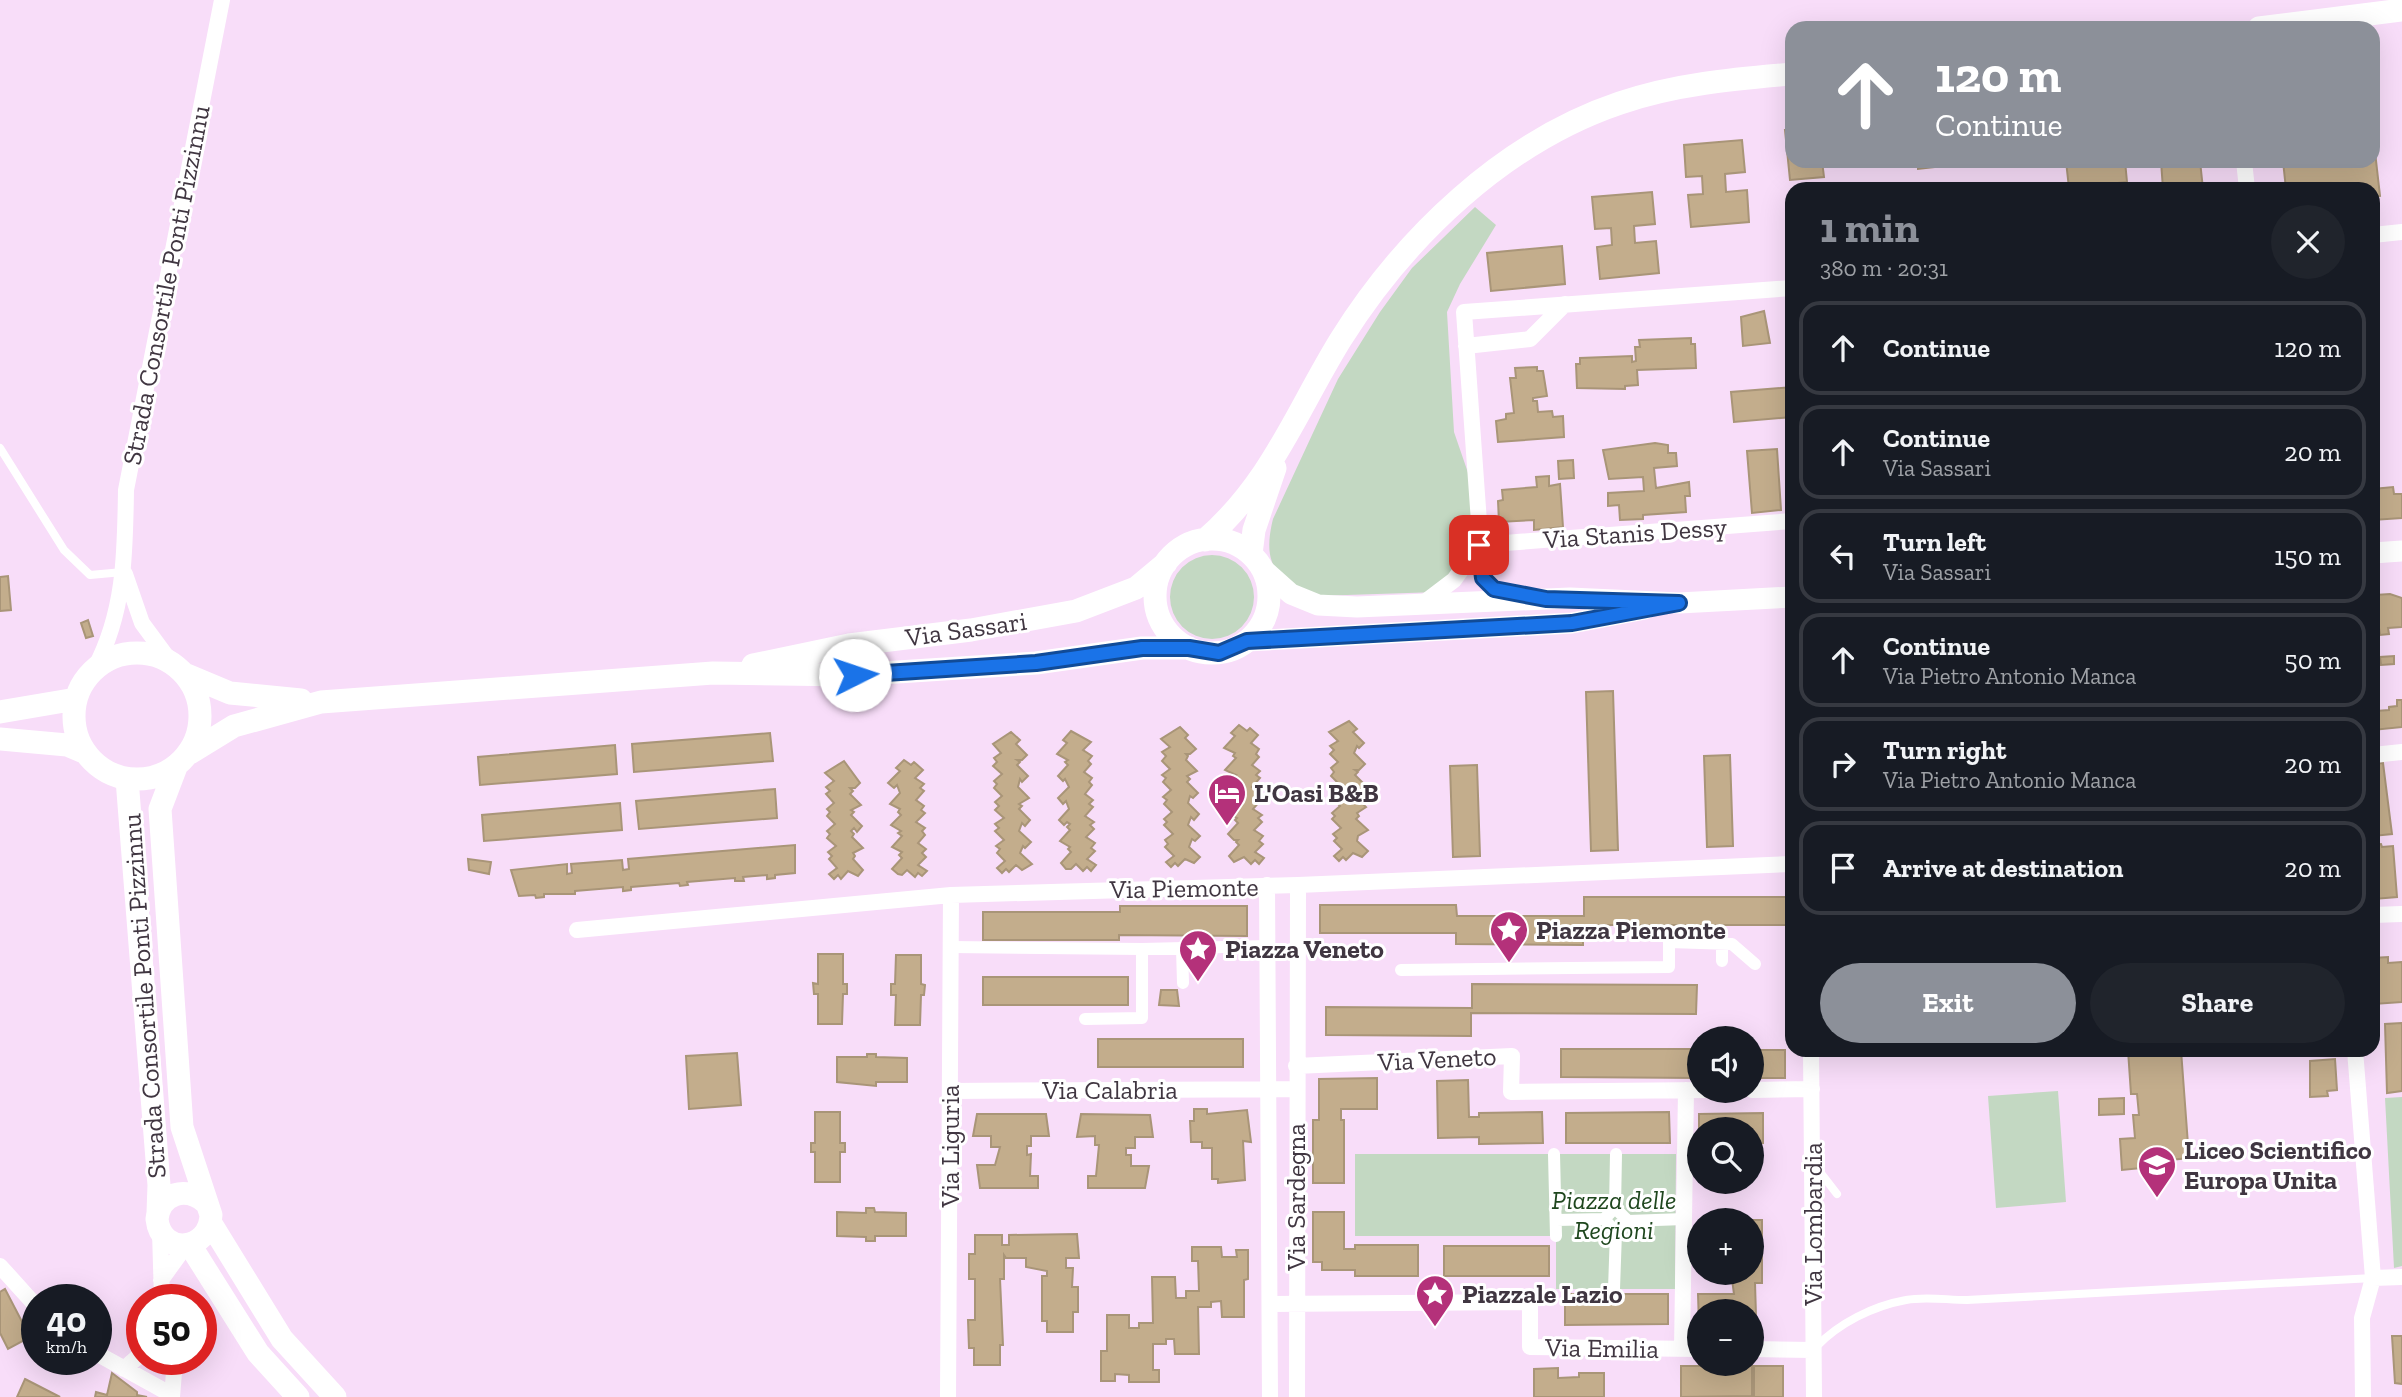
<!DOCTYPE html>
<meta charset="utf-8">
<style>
body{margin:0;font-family:"Zilla Slab",serif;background:#20242c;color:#f1f3f6;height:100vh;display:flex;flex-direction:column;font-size:26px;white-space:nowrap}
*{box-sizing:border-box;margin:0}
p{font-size:23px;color:#9ea1a6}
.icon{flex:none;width:38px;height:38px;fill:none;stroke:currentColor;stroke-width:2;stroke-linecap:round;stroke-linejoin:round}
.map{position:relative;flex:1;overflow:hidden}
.side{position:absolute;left:1785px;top:182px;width:595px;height:875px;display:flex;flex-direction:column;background:#171b24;border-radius:21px;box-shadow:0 7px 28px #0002}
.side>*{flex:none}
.banner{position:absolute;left:1785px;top:21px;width:595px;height:147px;border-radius:21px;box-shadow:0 7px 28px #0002;background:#8c9099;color:#fff;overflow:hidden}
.tools{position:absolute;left:1687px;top:1026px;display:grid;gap:14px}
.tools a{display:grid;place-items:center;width:77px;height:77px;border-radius:50%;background:#171b24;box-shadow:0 7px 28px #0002;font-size:35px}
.speed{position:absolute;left:21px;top:1284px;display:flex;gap:14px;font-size:35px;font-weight:700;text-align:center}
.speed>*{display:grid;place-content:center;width:91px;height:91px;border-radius:50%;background:#171b24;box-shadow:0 7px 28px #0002;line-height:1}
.speed small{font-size:18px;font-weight:400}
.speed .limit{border:10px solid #d22;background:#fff;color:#111}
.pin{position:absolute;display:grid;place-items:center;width:60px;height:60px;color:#fff;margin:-30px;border-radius:14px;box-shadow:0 4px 10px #0006}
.me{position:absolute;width:77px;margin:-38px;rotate:86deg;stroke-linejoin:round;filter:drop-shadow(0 0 5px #0008)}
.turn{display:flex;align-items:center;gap:24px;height:147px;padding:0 35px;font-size:32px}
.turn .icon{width:91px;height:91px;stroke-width:2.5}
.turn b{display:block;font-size:49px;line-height:60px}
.round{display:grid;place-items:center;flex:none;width:74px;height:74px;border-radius:37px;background:#20242c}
.headline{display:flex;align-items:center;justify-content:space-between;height:119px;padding:0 35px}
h1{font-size:42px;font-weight:800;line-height:52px;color:#8c9099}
.primary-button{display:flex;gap:14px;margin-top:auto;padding:14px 35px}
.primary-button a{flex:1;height:80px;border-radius:42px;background:#8c9099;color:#fff;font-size:28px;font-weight:800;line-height:80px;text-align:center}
.primary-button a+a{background:#20242c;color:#f1f3f6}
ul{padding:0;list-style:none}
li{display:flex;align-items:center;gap:21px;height:94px;margin:0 14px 10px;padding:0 21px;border:4px solid #363941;border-radius:21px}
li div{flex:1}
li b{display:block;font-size:26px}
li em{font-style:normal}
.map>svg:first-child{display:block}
.green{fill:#c3d8c2}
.building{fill:#c3ad8c;stroke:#a99578;stroke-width:2}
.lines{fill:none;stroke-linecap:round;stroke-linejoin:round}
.service{stroke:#fff;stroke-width:8}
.pedestrian{stroke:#fff;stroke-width:12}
.minor{stroke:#fff;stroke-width:16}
.tertiary{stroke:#fff;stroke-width:21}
.secondary{stroke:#fff;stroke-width:23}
.route-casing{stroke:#114b97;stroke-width:18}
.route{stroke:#1a73e8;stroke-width:12}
.labels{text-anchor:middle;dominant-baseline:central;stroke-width:6;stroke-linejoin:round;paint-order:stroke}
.street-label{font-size:26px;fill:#403641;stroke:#fff}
.poi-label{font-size:26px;font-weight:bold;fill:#403641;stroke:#fff;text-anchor:start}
.park-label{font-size:26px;font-style:italic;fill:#1f471e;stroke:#fff}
</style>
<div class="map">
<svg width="2402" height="1397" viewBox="0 0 2402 1397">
<rect width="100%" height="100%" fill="#f8ddf9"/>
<!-- green -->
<path class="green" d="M1475,207L1496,225L1460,284L1447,312L1454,432L1476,496L1479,545L1438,592L1316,596C1275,581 1262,563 1273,519L1338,379L1380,312L1412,268Z
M1170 597a42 42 0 1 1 84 0a42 42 0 1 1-84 0Z
M2058,1091L2066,1202L1996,1208L1988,1096Z
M2402,1097V1266L2394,1268L2385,1098Z
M1355,1154H1676L1675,1289H1556V1236H1355Z"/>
<!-- building -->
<path class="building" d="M1785,130H1792V161H1822L1824,177L1790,180Z
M2373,134L2380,196L2373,197V189H2286L2283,161H2373Z
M1742,140L1745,172L1725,174L1726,192L1747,190L1749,222L1691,227L1688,195L1703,194L1702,176L1686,177L1684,145Z
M1918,161H1952V165L1918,169Z
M2066,161H2125L2127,182L2069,188Z
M2161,161H2200L2203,189H2163Z
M2032,185V189H1998V188Z
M1652,192L1655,224L1634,226L1635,243L1656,241L1659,273L1600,279L1597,247L1612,245L1611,228L1595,229L1592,197Z
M1562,246L1565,284L1491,291L1487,253Z
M1764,311L1770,343L1743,346L1741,317Z
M1691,338V344H1695L1696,368L1637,370L1638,385L1625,386V389L1577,388L1576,364H1580V358L1632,356V362L1636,361L1635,347H1640L1639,340Z
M1537,367V371H1543L1547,396L1533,398V401H1537L1538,412L1552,411L1553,417L1563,416L1564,437L1498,442L1496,421L1506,419V414L1514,413L1510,378H1516L1515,368Z
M1792,387V417L1734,422L1731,392Z
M1655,443L1668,445V453H1676L1677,466L1654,468L1656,488L1689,482L1690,496H1685L1686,512L1643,515V519L1620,520L1619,505L1608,506V493L1644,491L1643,477L1609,479L1603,450Z
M1777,449L1781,510L1752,513L1747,451Z
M1573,460L1574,478L1559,479L1558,461Z
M1549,476V486L1560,484L1563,527L1534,530V520L1499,522L1498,501L1503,500L1502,490L1537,487L1536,477Z
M2393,487L2394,494H2402V518L2373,520V489Z
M8,576L11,610L0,611V577Z
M2374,586L2375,595L2390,594L2402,598V627L2388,628L2389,634L2380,635L2378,621H2373Z
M88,620L93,636L86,638L81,623Z
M2394,656V664L2381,665L2380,657Z
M2373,658L2376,711L2389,710V707L2397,706V700H2402V727L2373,730Z
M1613,691L1618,850L1591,851L1586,692Z
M1349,721L1357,729L1353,732L1364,743L1359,748L1357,746L1354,753L1365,764L1359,770H1355L1358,772L1355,775L1366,786L1360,792L1358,789L1356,797L1366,807L1357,813L1359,816L1356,819L1368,830L1358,836L1357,841L1368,851L1362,857L1353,853L1346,860L1343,857L1339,861L1334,856L1342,849L1334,841L1337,838L1333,834L1341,828L1332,819L1335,816L1332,813L1340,806L1332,798L1335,794L1331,790L1339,784L1331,776L1334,772L1331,768L1338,762L1330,754L1334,750L1330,746L1338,741L1329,732Z
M1239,725L1247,731L1250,728L1258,735L1251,743L1259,749L1256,754L1259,757L1252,765L1260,771L1256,775L1260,778L1252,787L1261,793L1257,797L1261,800L1253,809L1262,815L1258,818L1262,822L1254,830L1263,836L1259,841L1263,844L1255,852L1264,858L1259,864L1255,860L1251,864L1244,857L1234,862L1229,856L1239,845L1236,842L1238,840H1234L1228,834L1238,823L1235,820L1237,818L1227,813L1237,802L1234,799L1237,797L1226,791L1237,780L1233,777L1236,775L1225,770L1236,758L1233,756L1235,753L1224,748L1235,736L1231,733Z
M1180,727L1188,735L1185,738L1196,749L1190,754H1186L1188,756L1186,760L1197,771L1187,776L1190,779L1187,782L1198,793L1193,798L1190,796L1188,803L1199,814L1194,820L1191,817L1188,825L1200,836L1195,841L1192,839L1189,847L1200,857L1194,863L1185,859L1178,866L1175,863L1171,867L1166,862L1174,856L1165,847L1168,844L1165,840L1173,834L1164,825L1167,822L1164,819L1172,812L1164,804L1167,800L1163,797L1171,790L1163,782L1166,778L1162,775L1170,769L1162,761L1166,756L1162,752L1170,747L1161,739Z
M1071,731L1091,742L1083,750L1092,756L1088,761L1091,764L1084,772L1092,778L1089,782L1092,785L1085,794L1093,800L1089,804L1093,807L1085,816L1094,822L1090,825L1094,829L1086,837L1095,843L1091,848L1095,851L1087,859L1096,865L1091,871L1087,867L1083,871L1076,864L1071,869H1066L1061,863L1071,852L1068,849L1070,847L1060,841L1070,830L1067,827L1070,824L1067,822L1064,825L1059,820L1069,809L1066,801L1063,804L1058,798L1069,787L1065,779L1063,781L1058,776L1068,765L1065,762L1068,760L1057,754L1067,743L1063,740Z
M1011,732L1020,740L1016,744L1027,755L1022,760H1017L1020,762L1017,765L1028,776L1022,782L1020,779L1018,787L1029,798L1019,804L1022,806L1019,809L1030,820L1025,826L1022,823L1019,831L1031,842L1025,848L1023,846L1020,853L1032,864L1022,870L1016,865L1009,872L1006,869L1002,873L997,868L1005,861L997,853L1000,849L996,846L1004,840L995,831L999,828L995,824L1004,818L995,810L999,806L995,802L1002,796L994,788L997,784L994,781L1002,774L993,766L997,762L994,758L1001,753L993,744Z
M770,733L773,761L634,772L632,744Z
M615,745L617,774L480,785L478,757Z
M1730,755L1733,846L1707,847L1704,756Z
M904,760L911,765L914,762L923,770L915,778L924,784L920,788L924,791L916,800L924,806L921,810L925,813L916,822L925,828L922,831L925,835L918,843L926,849L922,853L926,857L918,865L927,871L922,876L918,873L915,877L907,870L902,875L898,874L892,869L902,858L899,855L902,852L892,847L902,836L898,833L901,831L891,825L901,815L898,812L900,809L890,804L900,793L897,785L894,788L888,783L900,771L896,768Z
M844,761L860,783L855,788H850L853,791L850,794L861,805L851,810L854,812L851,815L862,826L857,832L854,828L851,831L854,834L852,837L863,848L853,853L855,856L853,859L863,870L858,876L848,871L841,879L838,875L834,879L829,874L837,868L829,859L832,856L828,852L836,846L827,838L830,834L827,831L835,824L827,816L830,812L827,809L834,803L826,794L830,791L826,787L834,781L825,773Z
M2383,763L2392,834L2373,836V764Z
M1477,765L1480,856L1453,857L1450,766Z
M775,789L777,818L639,829L636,801Z
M620,803L622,830L484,841L482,815Z
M2381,844L2382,847L2393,846L2397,897L2374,899L2373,845Z
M795,845V873L775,875V878L767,879V875L743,877L744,881H735V878L687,882L688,885L680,886L679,883L631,887V890L623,891V887L575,891V894H544V897L536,898L535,895L519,896L511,870L567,864V874L572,873L571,864L622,860L623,870L629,869L628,859Z
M468,859L491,862L489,874L469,870Z
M1584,897H1789V925H1583V945L1456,944V933H1320V905H1456L1457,916H1584Z
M1120,906H1247V936L1119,935V940H983V912H1120Z
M818,954H843V984H847V994H843L842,1024H818V994H814L813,983L818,984Z
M896,955H921V984L925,985L924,995H921L920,1025H895L896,995H891V984H895Z
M2388,957V963L2402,962V1002L2374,1004L2373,958Z
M983,977H1128V1005H983Z
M1472,984L1697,985L1696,1014L1471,1013V1036L1326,1035V1007L1472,1008Z
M1161,990H1177L1179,1006L1159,1005Z
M2402,1023V1091L2387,1093L2385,1024Z
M1098,1039H1243V1067H1098Z
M1561,1049H1699V1078L1561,1077Z
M1752,1050H1785V1078H1752Z
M2128,1050H2181L2189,1158L2150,1162L2151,1167L2122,1170L2120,1139L2135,1138L2133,1115H2139L2137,1094H2131Z
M737,1053L741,1105L689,1109L686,1056Z
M867,1054H876V1057L907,1058V1082H876V1086L837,1082V1057H867Z
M2335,1059L2337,1090L2327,1091L2328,1096L2310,1097V1061Z
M1377,1078V1109H1341V1120H1344V1183H1313V1120H1319V1079Z
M1468,1080L1469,1117H1479V1113L1542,1112L1543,1143L1479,1144V1137L1438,1138L1437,1081Z
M2124,1098V1114L2099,1115V1099Z
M1194,1109H1207V1114L1247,1110L1251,1142L1243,1141L1245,1180L1218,1183V1179H1212V1148H1202V1142H1191L1190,1121H1194Z
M815,1112H840V1143H845V1152H840V1182H815V1152H811V1143H815Z
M1669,1112L1670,1143H1566V1113Z
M1763,1113V1143L1752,1144V1129H1699V1114Z
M977,1114H1046L1049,1136H1031V1146H1027V1155L1031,1154L1030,1176H1038V1188H980L977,1165H995L1000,1147H991V1136H973Z
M1081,1114L1150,1115L1153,1137H1135V1148H1126V1155H1131V1166H1149L1145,1188H1088V1176H1096L1099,1145H1095V1136L1077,1137Z
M866,1208H874L875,1212L906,1213V1236H875V1241H866V1237L837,1236V1212L866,1213Z
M1313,1212H1344V1249H1355V1245H1418V1276H1355V1270H1322V1262H1313Z
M1752,1220H1762V1283H1755L1756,1316H1752V1311H1699V1325L1698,1294H1734L1731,1272H1752Z
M1077,1234L1079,1258H1066V1268H1073L1072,1287H1078V1312H1073V1332H1047V1321H1042V1276H1047V1271L1026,1267V1258H1006L1004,1255V1279H1000L1003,1345H1000V1365H974V1348H969L968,1320H975V1279H969V1254H975V1235H1002V1245H1009V1235Z
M1444,1246H1549V1276H1444Z
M1192,1247H1221L1222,1257H1237L1236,1250H1248V1279L1244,1280V1317H1222L1221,1301L1211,1302V1307H1198L1199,1354H1175L1174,1339H1166V1344H1153V1370H1159V1382H1129V1375L1115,1374V1381H1101V1351H1107V1315H1129V1328H1139V1323H1153L1152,1277H1175L1176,1298H1186V1291H1199L1198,1261H1192Z
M5,1289L30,1337L8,1349L0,1333V1292Z
M1565,1294H1668V1324L1565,1325Z
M2392,1336H2402V1384L2395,1383Z
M1681,1366H1752V1396L1681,1397Z
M1754,1366H1783V1397H1754Z
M1558,1368V1378L1579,1377V1373H1604V1397H1534V1369Z
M112,1373L137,1392V1395L147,1397H95L96,1392L107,1395Z
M25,1379L60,1397H17Z"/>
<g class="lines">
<!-- service -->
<path class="service" d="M0,448L64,550L90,575L123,572
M1813,1163L1837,1194
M1816,1347C1839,1323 1873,1306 1906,1300C1925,1296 1947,1300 1967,1300L2373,1278"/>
<!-- pedestrian -->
<path class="pedestrian" d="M1722,944V961
M951,947L1142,949L1268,946
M1182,948L1183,983
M1401,970L1669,967V942L1732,944L1755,964
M1085,1019L1142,1018V949
M1554,1154L1556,1236
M1615,1208L1628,1221L1616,1232L1604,1219L1615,1208L1616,1154
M1556,1220L1604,1219
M1628,1221L1684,1219
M1614,1289L1616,1232"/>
<!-- minor -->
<path class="minor" d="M2244,161L2247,189
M2373,235L2402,232
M1466,346L1530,339L1565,304
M1479,545L1792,521
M125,574L142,623L170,661
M1520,594L1494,589L1483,578L1464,312L1792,288
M1421,605L1454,580L1479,545
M95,668C125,611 125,553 126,490L222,0
M2373,755L2402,752
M1267,885L1270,1397
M2373,915L2402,914
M577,930L951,895L1298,885L1792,864
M1811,1050L1814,1397
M2355,1050L2373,1278L2362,1318L2363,1397
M1296,1066L1512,1056L1511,1092L1708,1090
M1752,1090L1812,1089
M950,1091L1296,1089
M160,1231L162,1300
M0,1266L37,1307
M2373,1278L2402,1277
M161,1280L179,1255V1246
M1270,1304L1530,1302V1347L1699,1349
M1682,1349L1686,1090
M1752,1349L1813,1350
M96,1353L172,1395
M124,1369L142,1353
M172,1397L175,1360
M948,1397L951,895
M1297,1397L1298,885"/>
<!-- tertiary -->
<path class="tertiary" d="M2373,553L2402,551
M1263,569L1291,594L1318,605L1357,607L1570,598L1679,603L1792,597
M1247,641L1572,623L1645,609"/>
<!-- secondary -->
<path class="secondary" d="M2259,28L2402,10
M1155 596a57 57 0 1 1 114 0a57 57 0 1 1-114 0Z
M1205,540C1272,482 1297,410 1341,339C1405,237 1504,142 1620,103C1675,84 1734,79 1792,74
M1251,554L1254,530L1275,468
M74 716a63 63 0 1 1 126 0a63 63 0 1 1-126 0Z
M753,665L849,645L971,630L1076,611L1136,588L1166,563
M187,675L230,693L301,700
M0,712L76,699
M0,739L67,745L86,753
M190,753L234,726L321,702L713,673L851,675L1036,663L1142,648H1189
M176,767L160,809L182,1127L211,1215C210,1251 161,1257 157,1219C160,1193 186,1186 205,1202
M127,779L159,1185L158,1213
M210,1222L282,1339L335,1397
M190,1245L258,1353L298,1397"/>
</g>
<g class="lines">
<defs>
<path id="route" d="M855,675L1036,663L1142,648H1189L1219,653L1247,641L1572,623L1679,603L1546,599L1494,589L1483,578L1479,545"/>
</defs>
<!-- route casing -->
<use href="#route" class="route-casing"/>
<!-- route -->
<use href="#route" class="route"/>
</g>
<!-- icons -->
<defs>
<symbol id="hotel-pin" viewBox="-11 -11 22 30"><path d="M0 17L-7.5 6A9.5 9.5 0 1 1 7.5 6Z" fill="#b4317a" stroke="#fff"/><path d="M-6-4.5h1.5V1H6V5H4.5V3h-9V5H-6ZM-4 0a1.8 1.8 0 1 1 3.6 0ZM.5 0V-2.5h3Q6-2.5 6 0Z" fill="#fff"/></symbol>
<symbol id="sight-pin" viewBox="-11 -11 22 30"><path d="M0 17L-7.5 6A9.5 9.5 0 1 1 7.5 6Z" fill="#b4317a" stroke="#fff"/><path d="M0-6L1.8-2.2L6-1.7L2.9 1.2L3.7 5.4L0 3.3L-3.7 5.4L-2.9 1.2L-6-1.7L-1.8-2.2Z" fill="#fff"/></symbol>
<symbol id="school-pin" viewBox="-11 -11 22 30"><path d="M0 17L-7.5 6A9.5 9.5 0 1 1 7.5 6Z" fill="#b4317a" stroke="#fff"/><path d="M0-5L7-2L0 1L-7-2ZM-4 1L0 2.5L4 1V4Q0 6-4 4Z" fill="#fff"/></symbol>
</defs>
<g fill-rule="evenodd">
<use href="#hotel-pin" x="1205" y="771" width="44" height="60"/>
<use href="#sight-pin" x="1487" y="908" width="44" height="60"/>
<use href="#sight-pin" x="1176" y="927" width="44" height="60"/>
<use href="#school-pin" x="2135" y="1143" width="44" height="60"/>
<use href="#sight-pin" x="1413" y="1272" width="44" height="60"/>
</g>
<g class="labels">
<!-- street labels -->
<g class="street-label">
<text transform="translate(166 285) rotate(-79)">Strada Consortile Ponti Pizzinnu</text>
<text transform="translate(1635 533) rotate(-4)">Via Stanis Dessy</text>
<text transform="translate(966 629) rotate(-8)">Via Sassari</text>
<text transform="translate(1184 888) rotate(-1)">Via Piemonte</text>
<text transform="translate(144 996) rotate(-94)">Strada Consortile Ponti Pizzinnu</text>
<text transform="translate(1437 1059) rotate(-3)">Via Veneto</text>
<text x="1110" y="1090">Via Calabria</text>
<text transform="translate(950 1146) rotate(-90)">Via Liguria</text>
<text transform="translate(1296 1197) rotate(-90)">Via Sardegna</text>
<text transform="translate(1813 1224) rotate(-90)">Via Lombardia</text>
<text transform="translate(1602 1348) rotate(1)">Via Emilia</text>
</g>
<!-- poi labels -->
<g class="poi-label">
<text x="1254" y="793">L'Oasi B&amp;B</text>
<text x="1536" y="930">Piazza Piemonte</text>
<text x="1225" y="949">Piazza Veneto</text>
<text x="2184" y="1150">Liceo Scientifico<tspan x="2184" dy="30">Europa Unita</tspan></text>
<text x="1462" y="1294">Piazzale Lazio</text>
</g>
<!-- park labels -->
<g class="park-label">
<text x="1614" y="1200">Piazza delle<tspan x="1614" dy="30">Regioni</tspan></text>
</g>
</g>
</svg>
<div class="tools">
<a><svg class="icon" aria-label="sound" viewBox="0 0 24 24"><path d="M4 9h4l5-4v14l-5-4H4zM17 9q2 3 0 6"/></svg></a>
<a><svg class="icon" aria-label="search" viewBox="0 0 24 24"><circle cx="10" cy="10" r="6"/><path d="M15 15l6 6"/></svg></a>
<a>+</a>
<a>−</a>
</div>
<div class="speed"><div>40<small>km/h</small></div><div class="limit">50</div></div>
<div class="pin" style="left:1479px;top:545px;background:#d93025"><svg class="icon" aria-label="arrive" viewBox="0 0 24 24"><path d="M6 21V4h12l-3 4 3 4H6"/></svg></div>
<svg class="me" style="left:855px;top:675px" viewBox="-20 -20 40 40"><circle r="19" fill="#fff"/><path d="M0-13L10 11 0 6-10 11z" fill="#1a73e8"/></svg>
<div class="banner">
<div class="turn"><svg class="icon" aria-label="ahead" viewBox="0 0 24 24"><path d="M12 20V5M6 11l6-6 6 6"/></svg><div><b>120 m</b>Continue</div></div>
</div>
<section class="side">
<div class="headline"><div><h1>1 min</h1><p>380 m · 20:31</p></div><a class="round"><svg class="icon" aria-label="close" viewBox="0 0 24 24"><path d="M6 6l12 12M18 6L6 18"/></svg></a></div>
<ul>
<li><svg class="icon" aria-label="ahead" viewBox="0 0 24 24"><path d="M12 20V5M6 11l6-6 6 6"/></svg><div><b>Continue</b></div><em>120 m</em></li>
<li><svg class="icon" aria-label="ahead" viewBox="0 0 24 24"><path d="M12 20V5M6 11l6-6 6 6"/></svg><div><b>Continue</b><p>Via Sassari</p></div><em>20 m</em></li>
<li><svg class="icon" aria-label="left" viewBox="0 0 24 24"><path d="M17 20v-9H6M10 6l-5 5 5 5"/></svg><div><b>Turn left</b><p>Via Sassari</p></div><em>150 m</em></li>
<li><svg class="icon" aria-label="ahead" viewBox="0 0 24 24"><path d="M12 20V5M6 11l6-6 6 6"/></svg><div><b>Continue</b><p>Via Pietro Antonio Manca</p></div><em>50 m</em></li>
<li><svg class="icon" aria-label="right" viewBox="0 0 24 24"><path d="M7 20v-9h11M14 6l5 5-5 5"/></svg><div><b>Turn right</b><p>Via Pietro Antonio Manca</p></div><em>20 m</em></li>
<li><svg class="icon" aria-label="arrive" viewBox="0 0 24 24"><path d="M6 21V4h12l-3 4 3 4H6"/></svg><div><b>Arrive at destination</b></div><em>20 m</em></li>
</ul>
<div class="primary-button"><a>Exit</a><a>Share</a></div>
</section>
</div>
